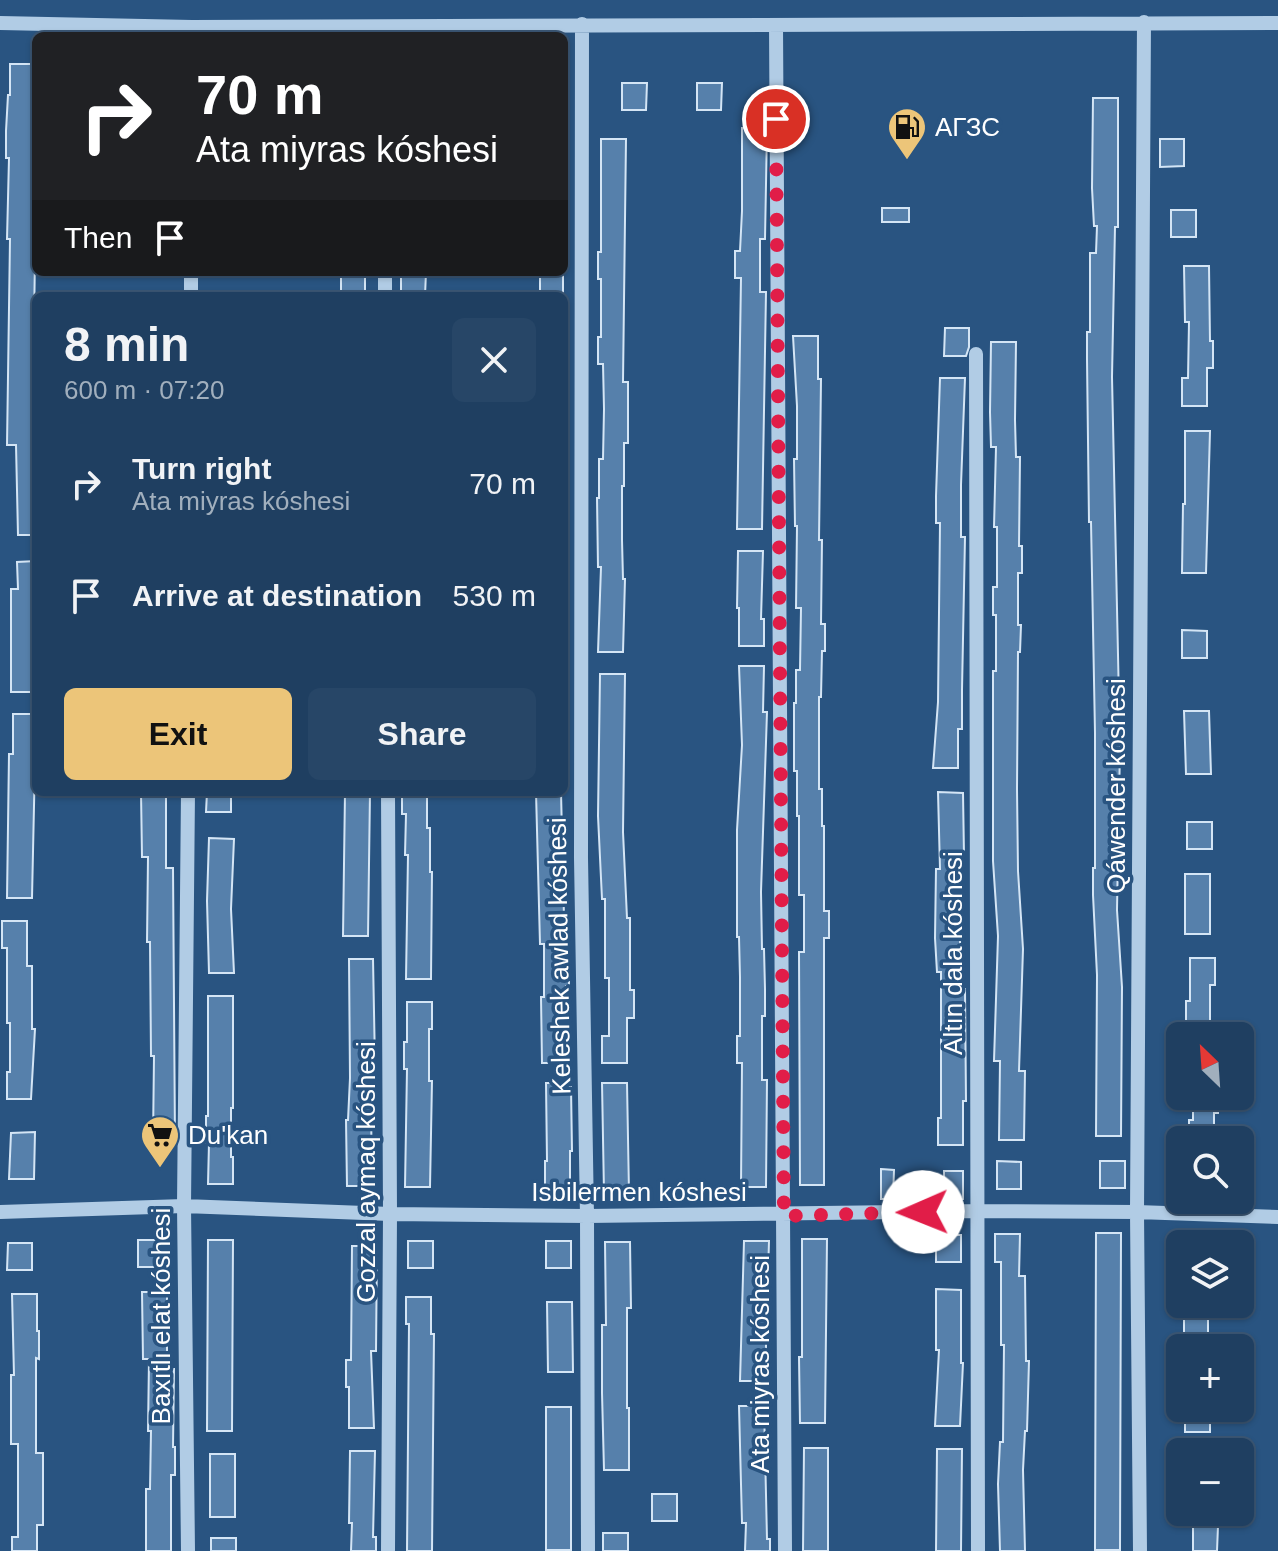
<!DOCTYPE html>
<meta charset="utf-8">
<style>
body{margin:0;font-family:Helvetica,sans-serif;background:#274667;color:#f1f3f6;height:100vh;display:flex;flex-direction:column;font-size:30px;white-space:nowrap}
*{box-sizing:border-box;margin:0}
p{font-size:26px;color:#a1afbd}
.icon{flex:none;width:44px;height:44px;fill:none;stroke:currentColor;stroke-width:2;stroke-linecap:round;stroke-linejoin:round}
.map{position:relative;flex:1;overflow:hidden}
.side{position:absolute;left:32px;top:292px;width:536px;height:504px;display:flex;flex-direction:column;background:#1f3f61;border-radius:12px;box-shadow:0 2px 6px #0004,0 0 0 2px #3c5876}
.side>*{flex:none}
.hud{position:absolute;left:32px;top:32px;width:536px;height:244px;border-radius:12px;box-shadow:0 2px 6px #0004,0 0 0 2px #3c5876;background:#202124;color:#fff;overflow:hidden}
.needle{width:52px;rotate:335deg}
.controls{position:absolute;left:1166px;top:1022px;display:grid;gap:16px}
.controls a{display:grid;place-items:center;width:88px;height:88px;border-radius:12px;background:#1f3f61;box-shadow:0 2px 6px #0004,0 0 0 2px #3c5876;font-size:40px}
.pin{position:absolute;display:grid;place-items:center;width:68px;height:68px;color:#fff;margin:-34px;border:4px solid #fff;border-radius:50%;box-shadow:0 2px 8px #0007}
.me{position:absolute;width:88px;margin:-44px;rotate:269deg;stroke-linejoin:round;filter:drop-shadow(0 0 6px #0008)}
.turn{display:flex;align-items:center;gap:28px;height:168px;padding:0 32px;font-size:36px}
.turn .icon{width:104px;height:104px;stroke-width:2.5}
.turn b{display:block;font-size:56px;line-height:68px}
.then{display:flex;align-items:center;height:76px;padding:0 32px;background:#0003;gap:16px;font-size:30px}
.round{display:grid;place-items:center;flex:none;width:84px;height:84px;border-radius:12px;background:#274667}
.head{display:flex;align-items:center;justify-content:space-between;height:136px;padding:0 32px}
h1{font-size:48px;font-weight:600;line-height:60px}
.action{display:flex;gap:16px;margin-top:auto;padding:16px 32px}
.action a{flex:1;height:92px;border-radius:12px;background:#ecc579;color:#111;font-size:32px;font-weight:600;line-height:92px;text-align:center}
.action a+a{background:#274667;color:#f1f3f6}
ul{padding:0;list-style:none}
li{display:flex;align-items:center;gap:24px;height:112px;padding:0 32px}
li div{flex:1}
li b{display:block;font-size:30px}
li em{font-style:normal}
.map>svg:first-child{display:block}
.building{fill:#5680ab;stroke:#d4e5f5;stroke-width:2}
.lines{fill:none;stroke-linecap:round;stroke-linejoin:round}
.minor{stroke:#b1cce5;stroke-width:14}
.route{stroke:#e11d48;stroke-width:14;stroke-dasharray:0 25.2}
.labels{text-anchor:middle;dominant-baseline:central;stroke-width:7;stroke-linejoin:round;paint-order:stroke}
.poi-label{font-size:26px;fill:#fff;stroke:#295481;text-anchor:start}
.street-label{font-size:26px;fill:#fff;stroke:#295481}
</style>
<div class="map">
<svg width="1278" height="1551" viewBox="0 0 1278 1551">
<rect width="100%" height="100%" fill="#295481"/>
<!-- building -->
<path class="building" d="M10,64H35V91H33L31,122V173H34L32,255H35L32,464H36V535H18L16,445H7L10,239H7L9,158H6V131L8,95H10Z
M622,83H647L646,110H622Z
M697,83H722L721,110H697Z
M1093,98H1118V227H1115L1112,377L1120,747L1117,910L1122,987L1121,1136H1096L1097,975L1093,895V868H1095V733L1091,522H1089L1087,359V332H1090V253H1096L1097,226H1094L1092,188Z
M742,128L767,129L765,239H760V292H766L762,529H737L741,278H735V251H740L742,211Z
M601,139H626L623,382H628V443H624V486H622V540L623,579H625L623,652H598L601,567H598L597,498H599V459H603L604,409L603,364H598V337H601V279H598V252H601Z
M1160,139H1184V166L1160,167Z
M882,208H909V222H882Z
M1171,210H1196V237H1171Z
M1184,266H1209L1210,341H1213V368H1207V406H1182V378H1188L1189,322H1185Z
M341,272H365V296H341Z
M401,272H426L425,296H401Z
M540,272H563V296H540Z
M945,328H969V347L966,356H944Z
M793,336H818V379H821L819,540H822L821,624H825V651H822L821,697H819V789H822V826H824V911H829V938H824V1185H800L799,952H804V895H799V816H797V771H794V703H796V670H800L801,608H796L797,526H795L794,459H797V406Z
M991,342H1016L1015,420L1016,457H1020L1019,546H1022V573H1018V625H1021L1020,652H1018L1017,789L1018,871L1023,949L1019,1071H1025L1024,1140H999L1000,1061H994L998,936L993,861V671H996V615H993V587H997V527H994L996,447H991L990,412Z
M940,378H965L961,485V537H965L962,690V729H958V768H933L938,702L940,523H936V496Z
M1185,431H1210L1206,573H1182L1183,504H1185Z
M738,551H763L761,619H764V646H739V608H737Z
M36,561V692H11V589H18L17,562Z
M1182,630L1207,631V658H1182Z
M739,666H764L763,712H767L761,892L762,949H764L765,989V1016H762V1080H767L766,1187H741L742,1063H737V1036H740V977L739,937H737V830L742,745Z
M600,674H625L623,832L627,918H630V990H634V1018H627V1063H602V1036H609V978H605V899H602L598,816Z
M1184,711H1209L1211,774H1186Z
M13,714H36L32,898H7L9,754H13Z
M141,792H166V868H173L175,1140H153L154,1056H151L150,942H147L148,857H142Z
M207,792H231V812H206Z
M345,792H370L368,936H343Z
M402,792H427V828H430V872H432L431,979H406L408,855H405L406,814H402Z
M536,792H561L565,959H569V986H566L567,1063H542L541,997H544V944H540Z
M938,792L963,793L964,856H961L960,945L962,989H965L966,1101H963V1145H938V1118H941V972H937L935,938L936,869H940Z
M1187,822H1212V849H1187Z
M209,838L234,839L231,909L234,973H209L207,901Z
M1185,874H1210V934H1185Z
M2,921H27V966H32V1029H35L31,1099H7V1072H10V1023H7V948H2Z
M1190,958H1215V985H1210V1028H1186V1001H1190Z
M349,959H373L375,1064L373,1105H371L372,1186H347L346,1120H348L350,1078Z
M208,996H233V1108H231V1157H233V1184H208L209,1143H206V1116H208Z
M407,1002H432V1029H429V1081H432L430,1187H405L407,1069H404V1042H407Z
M546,1083H567V1087H571L572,1151H570V1188H545V1161H547Z
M602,1083H627L629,1193H604Z
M1193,1096H1218V1113H1214V1140H1189V1120H1193Z
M35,1132L34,1179H9L11,1133Z
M997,1161L1021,1162V1189H997Z
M1100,1161H1125V1188H1100Z
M881,1169L894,1170L893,1199H881Z
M944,1171H963V1199H944Z
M1096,1233H1121L1120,1550H1095Z
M995,1234H1020L1019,1276H1025L1026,1361H1029L1027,1431H1025L1023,1470L1025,1551H1000L998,1484L1000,1442H1003L1004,1345H1001V1262H995Z
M936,1235H961V1262H936Z
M802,1239H827L825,1423H800L799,1357H802Z
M138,1240H163V1267H138Z
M208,1240H233L232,1431H207Z
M408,1241H433V1268H408Z
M546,1241H571V1268H546Z
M744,1241H769L765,1381H740Z
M605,1242H630L631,1308H627V1408H629V1470H604L602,1393V1325H606Z
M8,1243H32V1270H7Z
M352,1246H377L376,1351H371L374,1428H349V1387H346V1360H351Z
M936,1289L961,1290V1363H963L960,1426H935L939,1350H936Z
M142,1292H167V1369H174L173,1447H175V1475H171V1551H146V1489H150L151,1431H148L149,1359H143Z
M12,1294H37V1331H39V1359L36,1358V1453H43V1525H37V1551H12V1537H18V1444H11V1375H14Z
M406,1297H431V1334H434L432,1551H407L409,1324H406Z
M547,1302H572L573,1372H548Z
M1184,1314H1208V1341H1184Z
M739,1406H764L767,1539H770V1551H745L746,1523H742Z
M546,1407H571V1550H546Z
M1185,1408H1210V1432H1185Z
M804,1448H828V1551H803Z
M937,1449H962L961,1551H936Z
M350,1451H375L373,1537H376V1551H351L352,1523H349Z
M210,1454H235V1517H210Z
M652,1494H677V1521H652Z
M1193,1526H1218L1217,1551H1193Z
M603,1533H628V1551H603Z
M211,1538H236V1551H211Z"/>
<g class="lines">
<!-- minor -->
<path class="minor" d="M0,23L192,27L1278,23
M582,24L581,858L587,1216L588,1551
M776,25L785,1551
M385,272V296
M191,296V272
M976,354L978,1551
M188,792L184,1206L188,1551
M388,792L390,1214L388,1551
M0,1212L184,1206L390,1214L587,1216L978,1211L1137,1212L1278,1217
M1140,1551L1137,1212L1144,22"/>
</g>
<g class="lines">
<!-- route -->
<path class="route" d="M776,119L784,1216L923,1212"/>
</g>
<!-- icons -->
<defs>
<symbol id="fuel-pin" viewBox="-11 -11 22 30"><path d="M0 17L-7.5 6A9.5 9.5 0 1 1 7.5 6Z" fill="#ecc579" stroke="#295481"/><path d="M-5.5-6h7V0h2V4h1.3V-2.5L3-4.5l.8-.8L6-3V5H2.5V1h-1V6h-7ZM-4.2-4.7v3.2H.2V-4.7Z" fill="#111"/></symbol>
<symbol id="supermarket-pin" viewBox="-11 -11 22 30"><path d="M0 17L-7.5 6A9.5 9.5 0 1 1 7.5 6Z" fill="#ecc579" stroke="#295481"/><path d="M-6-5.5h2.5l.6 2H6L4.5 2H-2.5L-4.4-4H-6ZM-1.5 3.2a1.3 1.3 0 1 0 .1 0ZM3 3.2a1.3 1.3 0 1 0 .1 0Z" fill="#111"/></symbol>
</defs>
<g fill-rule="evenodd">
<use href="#fuel-pin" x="885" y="105" width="44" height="60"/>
<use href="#supermarket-pin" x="138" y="1113" width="44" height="60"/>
</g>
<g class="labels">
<!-- poi labels -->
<g class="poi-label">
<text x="935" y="127">АГЗС</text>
<text x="188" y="1135">Du'kan</text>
</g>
<!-- street labels -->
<g class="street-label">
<text transform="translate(1116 786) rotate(-90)">Qáwender kóshesi</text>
<text transform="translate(953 953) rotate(-90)">Altın dala kóshesi</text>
<text transform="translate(559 956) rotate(-91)">Keleshek awlad kóshesi</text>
<text transform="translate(366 1172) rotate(-90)">Gozzal aymaq kóshesi</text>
<text x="639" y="1192">Isbilermen kóshesi</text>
<text transform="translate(161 1316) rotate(-90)">Baxıtlı elat kóshesi</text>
<text transform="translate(760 1364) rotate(-90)">Ata miyras kóshesi</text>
</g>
</g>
</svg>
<div class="controls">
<a><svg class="needle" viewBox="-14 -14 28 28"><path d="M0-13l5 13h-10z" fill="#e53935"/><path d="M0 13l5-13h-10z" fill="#a1afbd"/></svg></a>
<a><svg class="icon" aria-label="search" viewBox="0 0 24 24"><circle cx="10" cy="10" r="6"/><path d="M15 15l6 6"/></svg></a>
<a><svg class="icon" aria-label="layers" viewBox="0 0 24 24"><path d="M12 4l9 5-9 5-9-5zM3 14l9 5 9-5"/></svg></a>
<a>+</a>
<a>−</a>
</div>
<div class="pin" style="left:776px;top:119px;background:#d93025"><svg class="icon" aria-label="arrive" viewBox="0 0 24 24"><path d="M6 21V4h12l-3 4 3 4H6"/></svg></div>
<svg class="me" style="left:923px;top:1212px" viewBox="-20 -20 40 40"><circle r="19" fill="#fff"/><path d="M0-13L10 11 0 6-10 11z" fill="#e11d48"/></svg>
<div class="hud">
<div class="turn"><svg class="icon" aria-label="right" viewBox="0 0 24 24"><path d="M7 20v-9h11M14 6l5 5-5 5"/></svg><div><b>70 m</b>Ata miyras kóshesi</div></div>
<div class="then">Then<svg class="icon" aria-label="arrive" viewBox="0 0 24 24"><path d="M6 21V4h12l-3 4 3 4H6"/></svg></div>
</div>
<section class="side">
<div class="head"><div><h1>8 min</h1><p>600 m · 07:20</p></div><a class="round"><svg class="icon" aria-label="close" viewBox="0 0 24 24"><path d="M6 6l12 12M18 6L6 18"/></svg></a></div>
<ul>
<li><svg class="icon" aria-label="right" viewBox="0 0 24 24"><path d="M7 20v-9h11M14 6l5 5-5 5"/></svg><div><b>Turn right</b><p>Ata miyras kóshesi</p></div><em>70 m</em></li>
<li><svg class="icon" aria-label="arrive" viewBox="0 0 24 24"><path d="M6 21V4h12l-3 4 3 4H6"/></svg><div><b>Arrive at destination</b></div><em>530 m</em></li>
</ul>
<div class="action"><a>Exit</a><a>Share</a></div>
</section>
</div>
